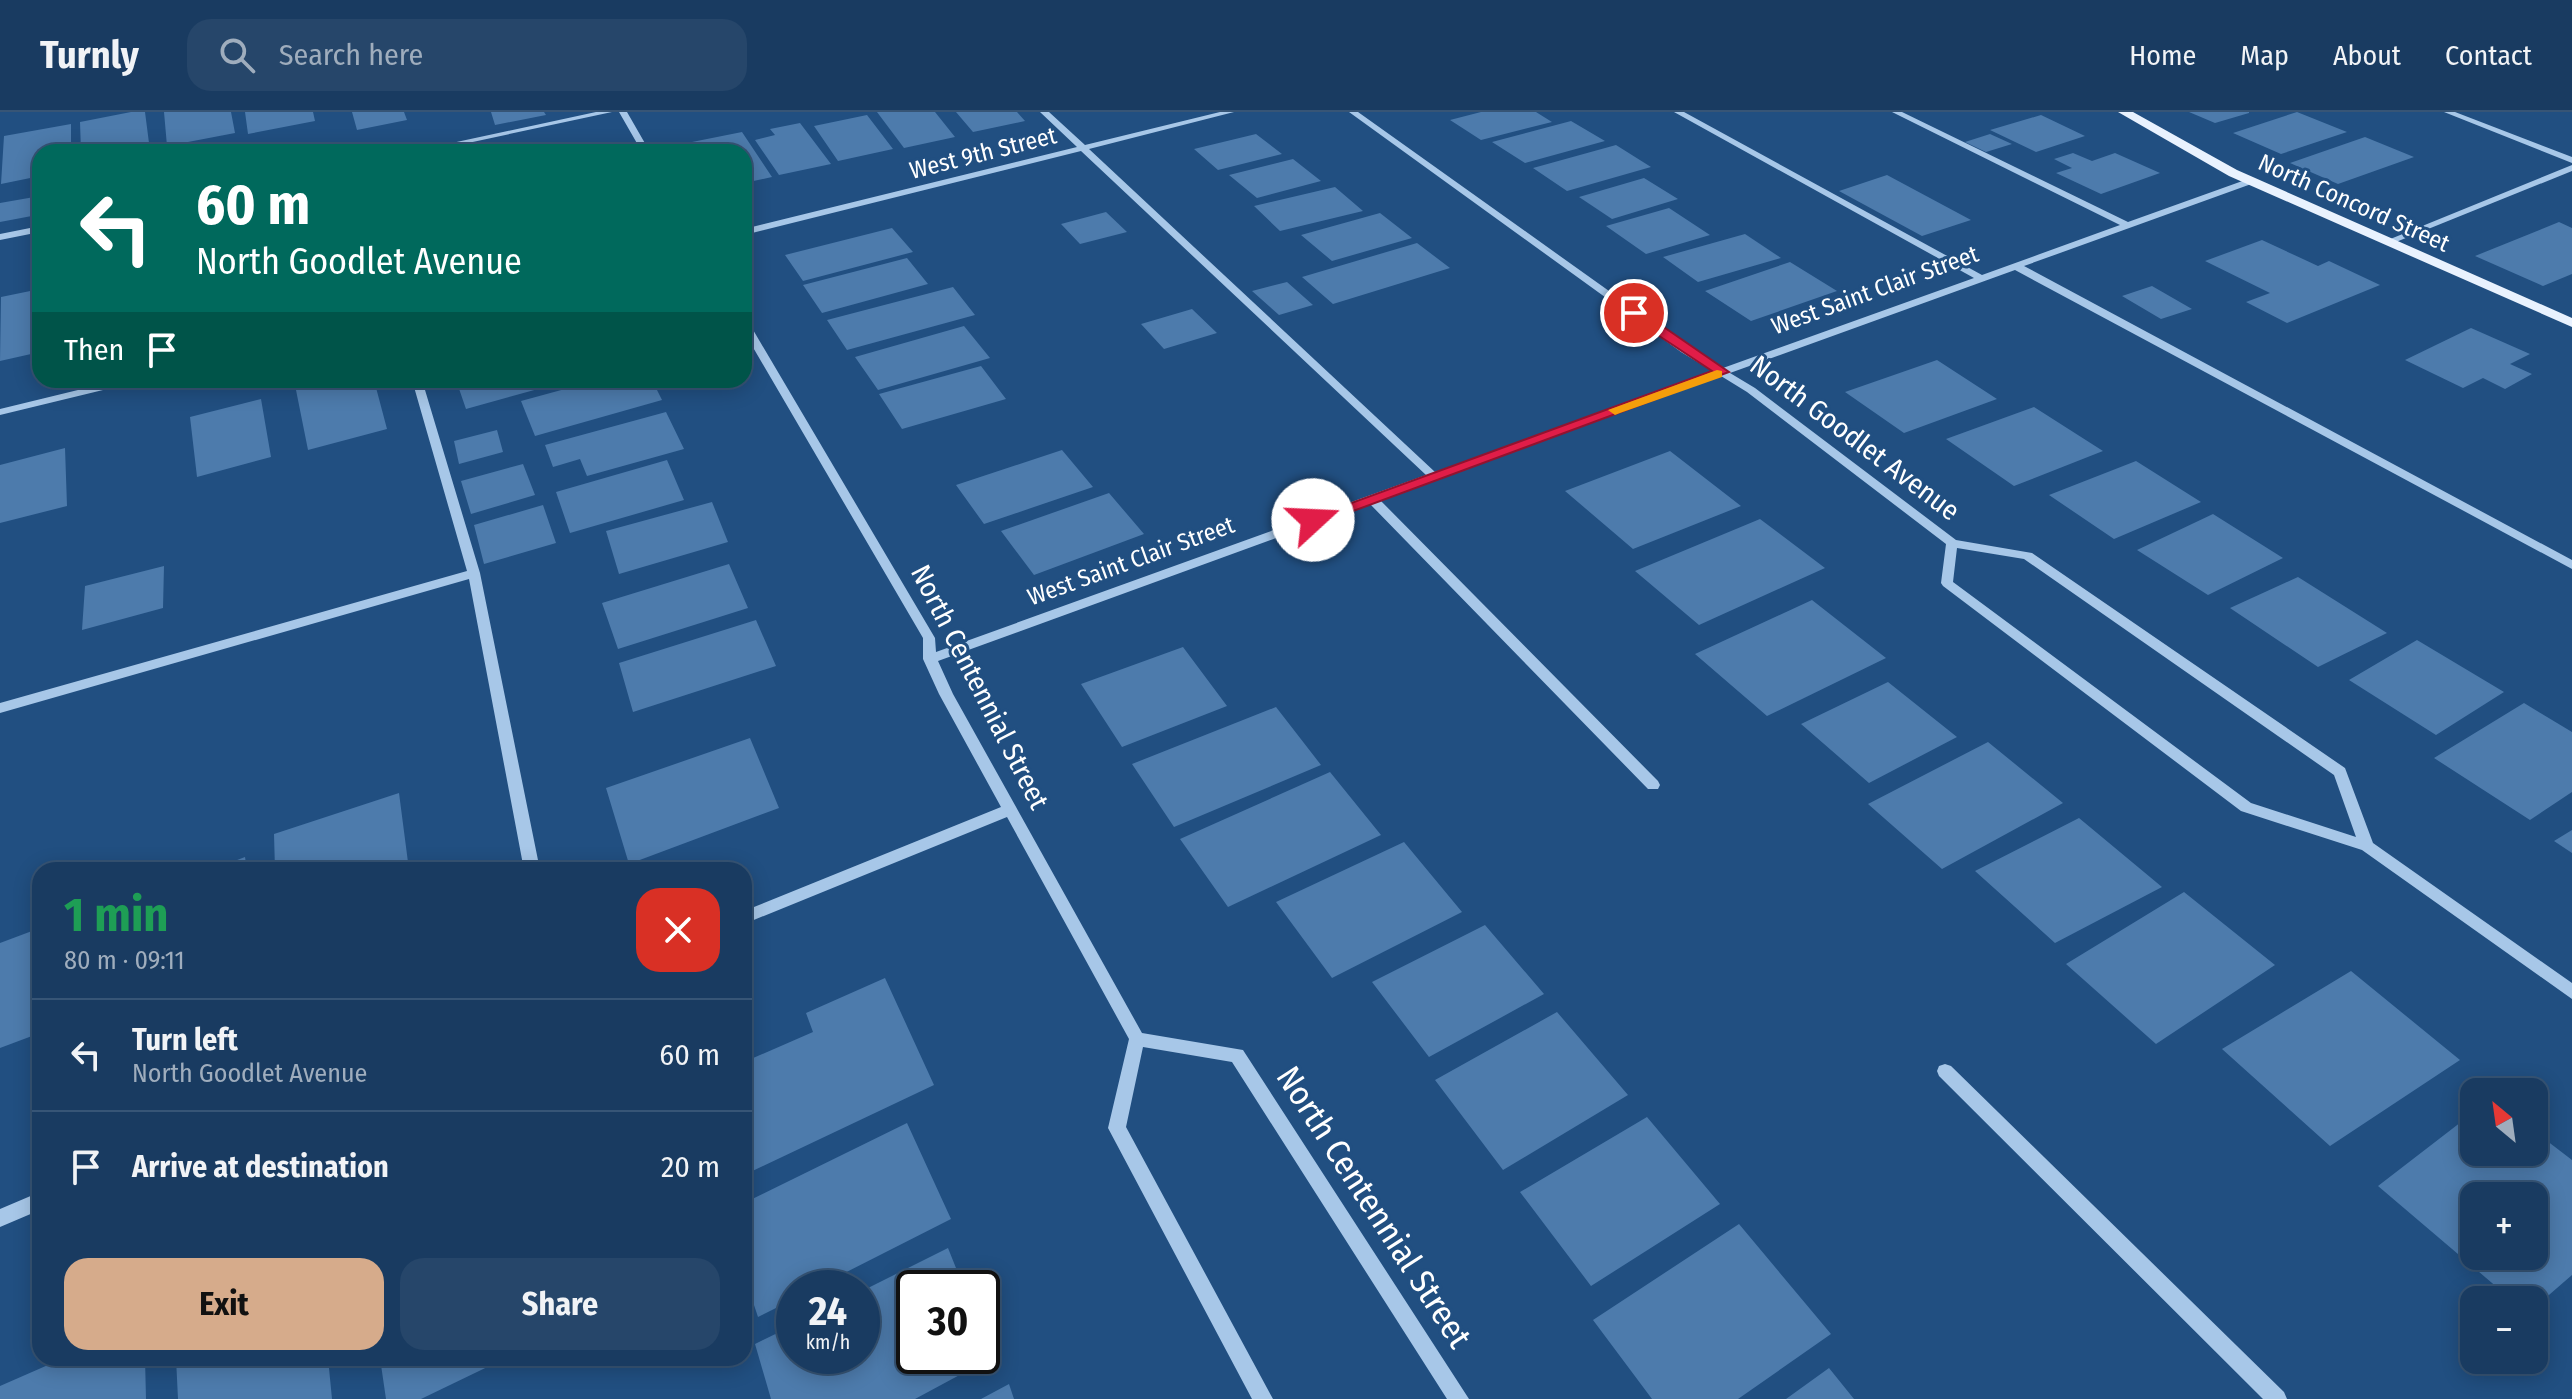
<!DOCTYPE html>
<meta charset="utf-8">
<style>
body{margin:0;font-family:"Fira Sans Condensed",sans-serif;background:#26466a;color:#f1f3f6;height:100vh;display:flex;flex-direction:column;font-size:30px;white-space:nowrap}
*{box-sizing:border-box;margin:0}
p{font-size:26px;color:#9fadbd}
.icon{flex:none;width:44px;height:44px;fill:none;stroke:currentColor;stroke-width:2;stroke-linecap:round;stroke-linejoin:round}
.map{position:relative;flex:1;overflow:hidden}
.details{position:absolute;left:32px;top:750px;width:720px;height:504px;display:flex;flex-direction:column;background:#193b61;border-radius:24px;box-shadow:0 4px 20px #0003,0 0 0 2px #375576}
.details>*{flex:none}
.top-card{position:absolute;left:32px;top:32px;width:720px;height:244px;border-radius:24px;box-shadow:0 4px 20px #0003,0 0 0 2px #375576;background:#00695c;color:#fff;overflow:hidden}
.needle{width:52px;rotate:331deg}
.buttons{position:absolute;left:2460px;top:966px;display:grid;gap:16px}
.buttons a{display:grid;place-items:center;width:88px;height:88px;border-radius:16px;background:#193b61;box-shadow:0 4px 20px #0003,0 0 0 2px #375576;font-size:40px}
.speed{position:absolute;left:776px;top:1158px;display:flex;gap:16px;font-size:40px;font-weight:700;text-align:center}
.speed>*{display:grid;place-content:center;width:104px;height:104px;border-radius:50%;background:#193b61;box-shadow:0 4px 20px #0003,0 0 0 2px #375576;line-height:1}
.speed small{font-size:20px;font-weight:400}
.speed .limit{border:4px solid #111;border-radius:12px;background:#fff;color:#111}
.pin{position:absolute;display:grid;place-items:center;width:68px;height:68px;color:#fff;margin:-34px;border:4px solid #fff;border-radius:50%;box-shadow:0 2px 8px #0007}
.me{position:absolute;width:88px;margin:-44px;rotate:70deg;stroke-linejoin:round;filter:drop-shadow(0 0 6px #0008)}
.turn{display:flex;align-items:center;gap:28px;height:168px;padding:0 32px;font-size:36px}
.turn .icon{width:104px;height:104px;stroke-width:2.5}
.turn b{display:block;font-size:56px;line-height:68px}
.then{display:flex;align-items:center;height:76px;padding:0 32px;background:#0003;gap:16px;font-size:30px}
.round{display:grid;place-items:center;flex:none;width:84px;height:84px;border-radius:24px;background:#26466a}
.overview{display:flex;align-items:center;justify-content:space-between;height:136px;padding:0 32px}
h1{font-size:48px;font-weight:700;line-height:60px;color:#1e9e55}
.cta{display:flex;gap:16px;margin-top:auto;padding:16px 32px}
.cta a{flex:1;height:92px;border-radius:24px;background:#d6ab8b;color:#111;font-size:32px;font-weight:700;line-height:92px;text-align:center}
.cta a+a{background:#26466a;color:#f1f3f6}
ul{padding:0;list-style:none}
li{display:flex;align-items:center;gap:24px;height:112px;padding:0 32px;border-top:2px solid #375576}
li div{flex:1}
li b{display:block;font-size:30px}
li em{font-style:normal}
header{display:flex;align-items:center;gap:48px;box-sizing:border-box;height:112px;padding:0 40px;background:#193b61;border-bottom:2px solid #375576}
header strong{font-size:38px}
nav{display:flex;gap:44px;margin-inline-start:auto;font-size:28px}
.search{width:560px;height:72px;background:#26466a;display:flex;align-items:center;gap:20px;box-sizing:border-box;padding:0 28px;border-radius:24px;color:#9fadbd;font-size:30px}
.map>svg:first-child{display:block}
.building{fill:#4d7bac;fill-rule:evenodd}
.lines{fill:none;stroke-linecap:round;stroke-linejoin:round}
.minor{fill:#a7c7e8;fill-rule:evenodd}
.major{fill:#e9f2fe;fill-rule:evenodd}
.route{fill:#e11d48;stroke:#92132f;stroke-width:2}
.slow{fill:#f59e0b}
.labels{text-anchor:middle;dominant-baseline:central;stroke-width:6;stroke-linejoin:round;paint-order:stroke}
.far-street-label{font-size:24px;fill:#fff;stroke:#214f81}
.street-label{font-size:28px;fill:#fff;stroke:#214f81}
.near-street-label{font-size:34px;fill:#fff;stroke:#214f81}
</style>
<header>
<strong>Turnly</strong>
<div class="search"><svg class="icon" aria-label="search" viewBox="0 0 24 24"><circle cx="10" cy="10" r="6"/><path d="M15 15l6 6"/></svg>Search here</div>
<nav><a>Home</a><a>Map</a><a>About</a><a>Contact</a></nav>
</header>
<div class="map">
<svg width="2572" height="1287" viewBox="0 0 2572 1287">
<rect width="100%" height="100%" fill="#214f81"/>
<!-- building -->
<path class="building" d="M131,0H145L149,31L105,40H81L80,10Z
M164,0H231L235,21L167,34Z
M245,0H313L315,9L248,22Z
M352,0H404L407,8L357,18Z
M491,0H544L546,3L495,13Z
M877,0H935L955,25L904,36Z
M956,0H1017L1025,9L973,20Z
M1481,0H1536L1552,10L1481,28L1450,8Z
M2189,0H2249V1L2215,11Z
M2297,0L2347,20L2281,42L2233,21Z
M867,3L893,37L838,49L814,14Z
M2041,3L2085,24L2036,40L1990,18Z
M1571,9L1605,29L1525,51L1492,30Z
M800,11L831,52L779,63L755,28L775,23L770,17Z
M71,12V40H40V64L1,72L4,24Z
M742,20L772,65L744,71V40H686L682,32Z
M1256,22L1282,42L1218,58L1194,37Z
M1990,22L2012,32L1986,40L1965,30Z
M2365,25L2414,45L2338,72L2290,51Z
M1616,33L1651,55L1567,79L1533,56Z
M2073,41L2092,49L2115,41L2160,61L2101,82L2056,61L2072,56L2054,47Z
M1293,47L1321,69L1257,86L1229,63Z
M1887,63L1971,108L1922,124L1839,79Z
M1644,66L1678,87L1612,107L1579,85Z
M1335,75L1363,99L1280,119L1254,94Z
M40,84L37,103L0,110V91Z
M1669,96L1710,123L1646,142L1606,114Z
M1106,100L1127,120L1080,132L1061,112Z
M1380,101L1412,126L1332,149L1301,123Z
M2559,110L2572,116V162L2543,174L2475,144Z
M892,116L913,140L803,169L785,143Z
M1745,122L1781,146L1698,170L1663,145Z
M2262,128L2318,154L2329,149L2380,173L2287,211L2246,190L2270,181L2205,149Z
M1417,131L1450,156L1333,192L1302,165Z
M907,146L928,172L822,201L803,173Z
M1790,150L1837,179L1751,209L1705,179Z
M1287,170L1313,193L1279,203L1252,179Z
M2152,174L2192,197L2161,207L2122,184Z
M953,175L975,203L847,238L827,208Z
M40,177V240L0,249L1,185Z
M1192,197L1217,221L1164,237L1141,212Z
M964,214L990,246L878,278L855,245Z
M2471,216L2530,242L2510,252L2532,262L2505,277L2483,266L2463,276L2405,248Z
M1937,248L1997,287L1904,321L1845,280Z
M981,254L1006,287L902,317L879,282Z
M336,268H374L387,317L308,338L296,278Z
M456,268H567V269L466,297Z
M598,268H652L662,288L535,324L521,289Z
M261,287L271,345L197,365L190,305Z
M2034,295L2103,339L2014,374L1946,327Z
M666,300L684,337L587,364L580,347L553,355L545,333Z
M497,318L503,340L459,352L454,329Z
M65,336L67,394L0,411V353Z
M1062,338L1093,375L984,412L956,373Z
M1670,339L1741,394L1633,437L1565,379Z
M667,348L684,388L570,421L556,380Z
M2136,349L2201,390L2114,427L2049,383Z
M523,352L535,383L471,402L461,369Z
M1109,381L1144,422L1034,463L1001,419Z
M712,390L728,430L619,462L606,419Z
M543,393L556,431L484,452L474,413Z
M2213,402L2283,446L2208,483L2137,438Z
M1760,407L1825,456L1699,513L1635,459Z
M729,452L748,496L618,537L602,491Z
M164,454L163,496L82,518L85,474Z
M2298,465L2387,521L2318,555L2230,496Z
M1812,488L1886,546L1767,604L1695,542Z
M756,508L776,554L633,600L619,551Z
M2417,528L2504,580L2436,623L2349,568Z
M1183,535L1227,594L1122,635L1081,572Z
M1888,570L1957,625L1869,671L1801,612Z
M2524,591L2572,620V680L2530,708L2434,646Z
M1276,595L1321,653L1174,715L1132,652Z
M750,626L779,696L629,752L606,676Z
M1988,630L2063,691L1942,757L1868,692Z
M1330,660L1381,723L1228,795L1180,727Z
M399,681L409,758H275L274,722Z
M2079,706L2162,775L2055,831L1975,759Z
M2572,718V741L2554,729Z
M1404,730L1462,800L1332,866L1276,790Z
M245,745L247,758H211Z
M2184,780L2275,853L2156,932L2066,852Z
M1485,813L1544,882L1429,945L1372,870Z
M40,816V921L0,936V831Z
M2351,859L2460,948L2330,1034L2222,937Z
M885,866L934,973L744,1063V950L813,920L806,901Z
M1557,900L1628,983L1503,1058L1435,968Z
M2474,1000V1040H2534V1019L2572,1048V1163L2534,1196V1188H2512L2378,1074ZM2474,1084H2534V1144H2474Z
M1647,1005L1720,1092L1591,1174L1520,1080Z
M907,1011L951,1107L815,1176H794V1187L758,1205L744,1163V1091Z
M1739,1112L1831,1222L1738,1287H1652L1593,1208Z
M948,1136L964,1176H914V1244H982V1218L993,1245L915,1287H771L755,1232L794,1213V1244H862V1179Z
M64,1246H145L146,1287H0V1274Z
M176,1246H328L332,1287H178Z
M380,1246H506L421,1287H386Z
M1829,1256L1854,1287H1786Z
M1009,1272L1014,1287H981Z"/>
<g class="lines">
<!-- minor -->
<path class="minor" d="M596,0H612L426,40H410Z
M619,0H627L650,40H642Z
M1040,0H1049L1085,33L1220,0H1234L1089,37L1435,360L1714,260L1681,240L1349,0H1358L1689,236L1723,256L1974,166L1674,0H1684L1982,163L2120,113L1892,0H1902L2128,110L2248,67H2254V71L2024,154L2572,448V457L2015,158L1730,261L1755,276L1956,428L2032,441L2345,656L2373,731L2572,871V887L2362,738L2241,699L1943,474L1941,471L1946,432L1747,280L1721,264L1380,388L1658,669L1660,673L1658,677H1648L1370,392L938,549L953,582L1142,921L1243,938L1469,1287H1447L1232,950L1143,935L1126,1015L1273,1287H1252L1108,1016L1129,927L1007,705L744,812V799L1001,695L939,582L923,547V526L744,220V208L749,211L935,526L936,540L1426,363L1081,39L744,123V117L1077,35ZM1957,436L2024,447L2334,663L2356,725L2251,691L1953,470Z
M2444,0H2455L2572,45V51Z
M2572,53V59L2391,132L2383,130Z
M40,114V120L0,128V122Z
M119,268H137L136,270L0,303V297Z
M412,268H422L480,461L540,758H524L469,467L0,601V591L467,459Z
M1945,952L1951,954L2284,1280L2287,1287H2263L1939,964L1937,959L1939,954Z
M40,1080V1098L0,1115V1097Z"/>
<!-- major -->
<path class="major" d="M2118,0H2133L2237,58L2572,206V215L2229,64Z"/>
</g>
<!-- route -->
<path class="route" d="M1629,198H1639L1729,260L1318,412H1307L1305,408L1712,259L1629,204Z"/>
<!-- slow -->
<path class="slow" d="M1717,258L1722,259V265L1620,301L1615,303L1608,298Z"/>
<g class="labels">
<!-- far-street labels -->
<g class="far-street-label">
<text transform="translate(983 41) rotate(-14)">West 9th Street</text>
<text transform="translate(2354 91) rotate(24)">North Concord Street</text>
<text transform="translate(1875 178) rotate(-20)">West Saint Clair Street</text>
<text transform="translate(1131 449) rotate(-20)">West Saint Clair Street</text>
</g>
<!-- street labels -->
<g class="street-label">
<text transform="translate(1855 326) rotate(37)">North Goodlet Avenue</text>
<text transform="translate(980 575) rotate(63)">North Centennial Street</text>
</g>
<!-- near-street labels -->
<g class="near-street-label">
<text transform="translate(1374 1095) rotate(57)">North Centennial Street</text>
</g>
</g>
</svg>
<div class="buttons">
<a><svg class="needle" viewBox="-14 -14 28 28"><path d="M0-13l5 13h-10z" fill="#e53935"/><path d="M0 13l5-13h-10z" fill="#9fadbd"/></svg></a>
<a>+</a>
<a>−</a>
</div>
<div class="speed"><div>24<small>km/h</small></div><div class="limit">30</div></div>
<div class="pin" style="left:1634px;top:201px;background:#d93025"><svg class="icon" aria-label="arrive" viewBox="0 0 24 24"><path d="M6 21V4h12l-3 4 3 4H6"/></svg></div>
<svg class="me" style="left:1313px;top:408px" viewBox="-20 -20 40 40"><circle r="19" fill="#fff"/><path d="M0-13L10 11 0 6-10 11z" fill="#e11d48"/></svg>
<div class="top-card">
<div class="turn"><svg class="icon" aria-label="left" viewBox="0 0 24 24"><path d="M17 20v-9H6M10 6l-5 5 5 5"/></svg><div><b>60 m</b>North Goodlet Avenue</div></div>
<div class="then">Then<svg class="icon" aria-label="arrive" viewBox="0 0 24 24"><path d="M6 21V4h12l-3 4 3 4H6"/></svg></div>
</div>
<section class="details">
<div class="overview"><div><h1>1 min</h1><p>80 m · 09:11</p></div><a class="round" style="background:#d93025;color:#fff"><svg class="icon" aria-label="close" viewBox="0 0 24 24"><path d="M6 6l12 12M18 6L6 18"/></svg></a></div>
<ul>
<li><svg class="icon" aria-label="left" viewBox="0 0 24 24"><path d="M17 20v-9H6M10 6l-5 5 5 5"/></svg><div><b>Turn left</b><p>North Goodlet Avenue</p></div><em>60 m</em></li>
<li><svg class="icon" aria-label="arrive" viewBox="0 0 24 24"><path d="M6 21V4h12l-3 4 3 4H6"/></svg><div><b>Arrive at destination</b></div><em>20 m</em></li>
</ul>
<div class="cta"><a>Exit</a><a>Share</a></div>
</section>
</div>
